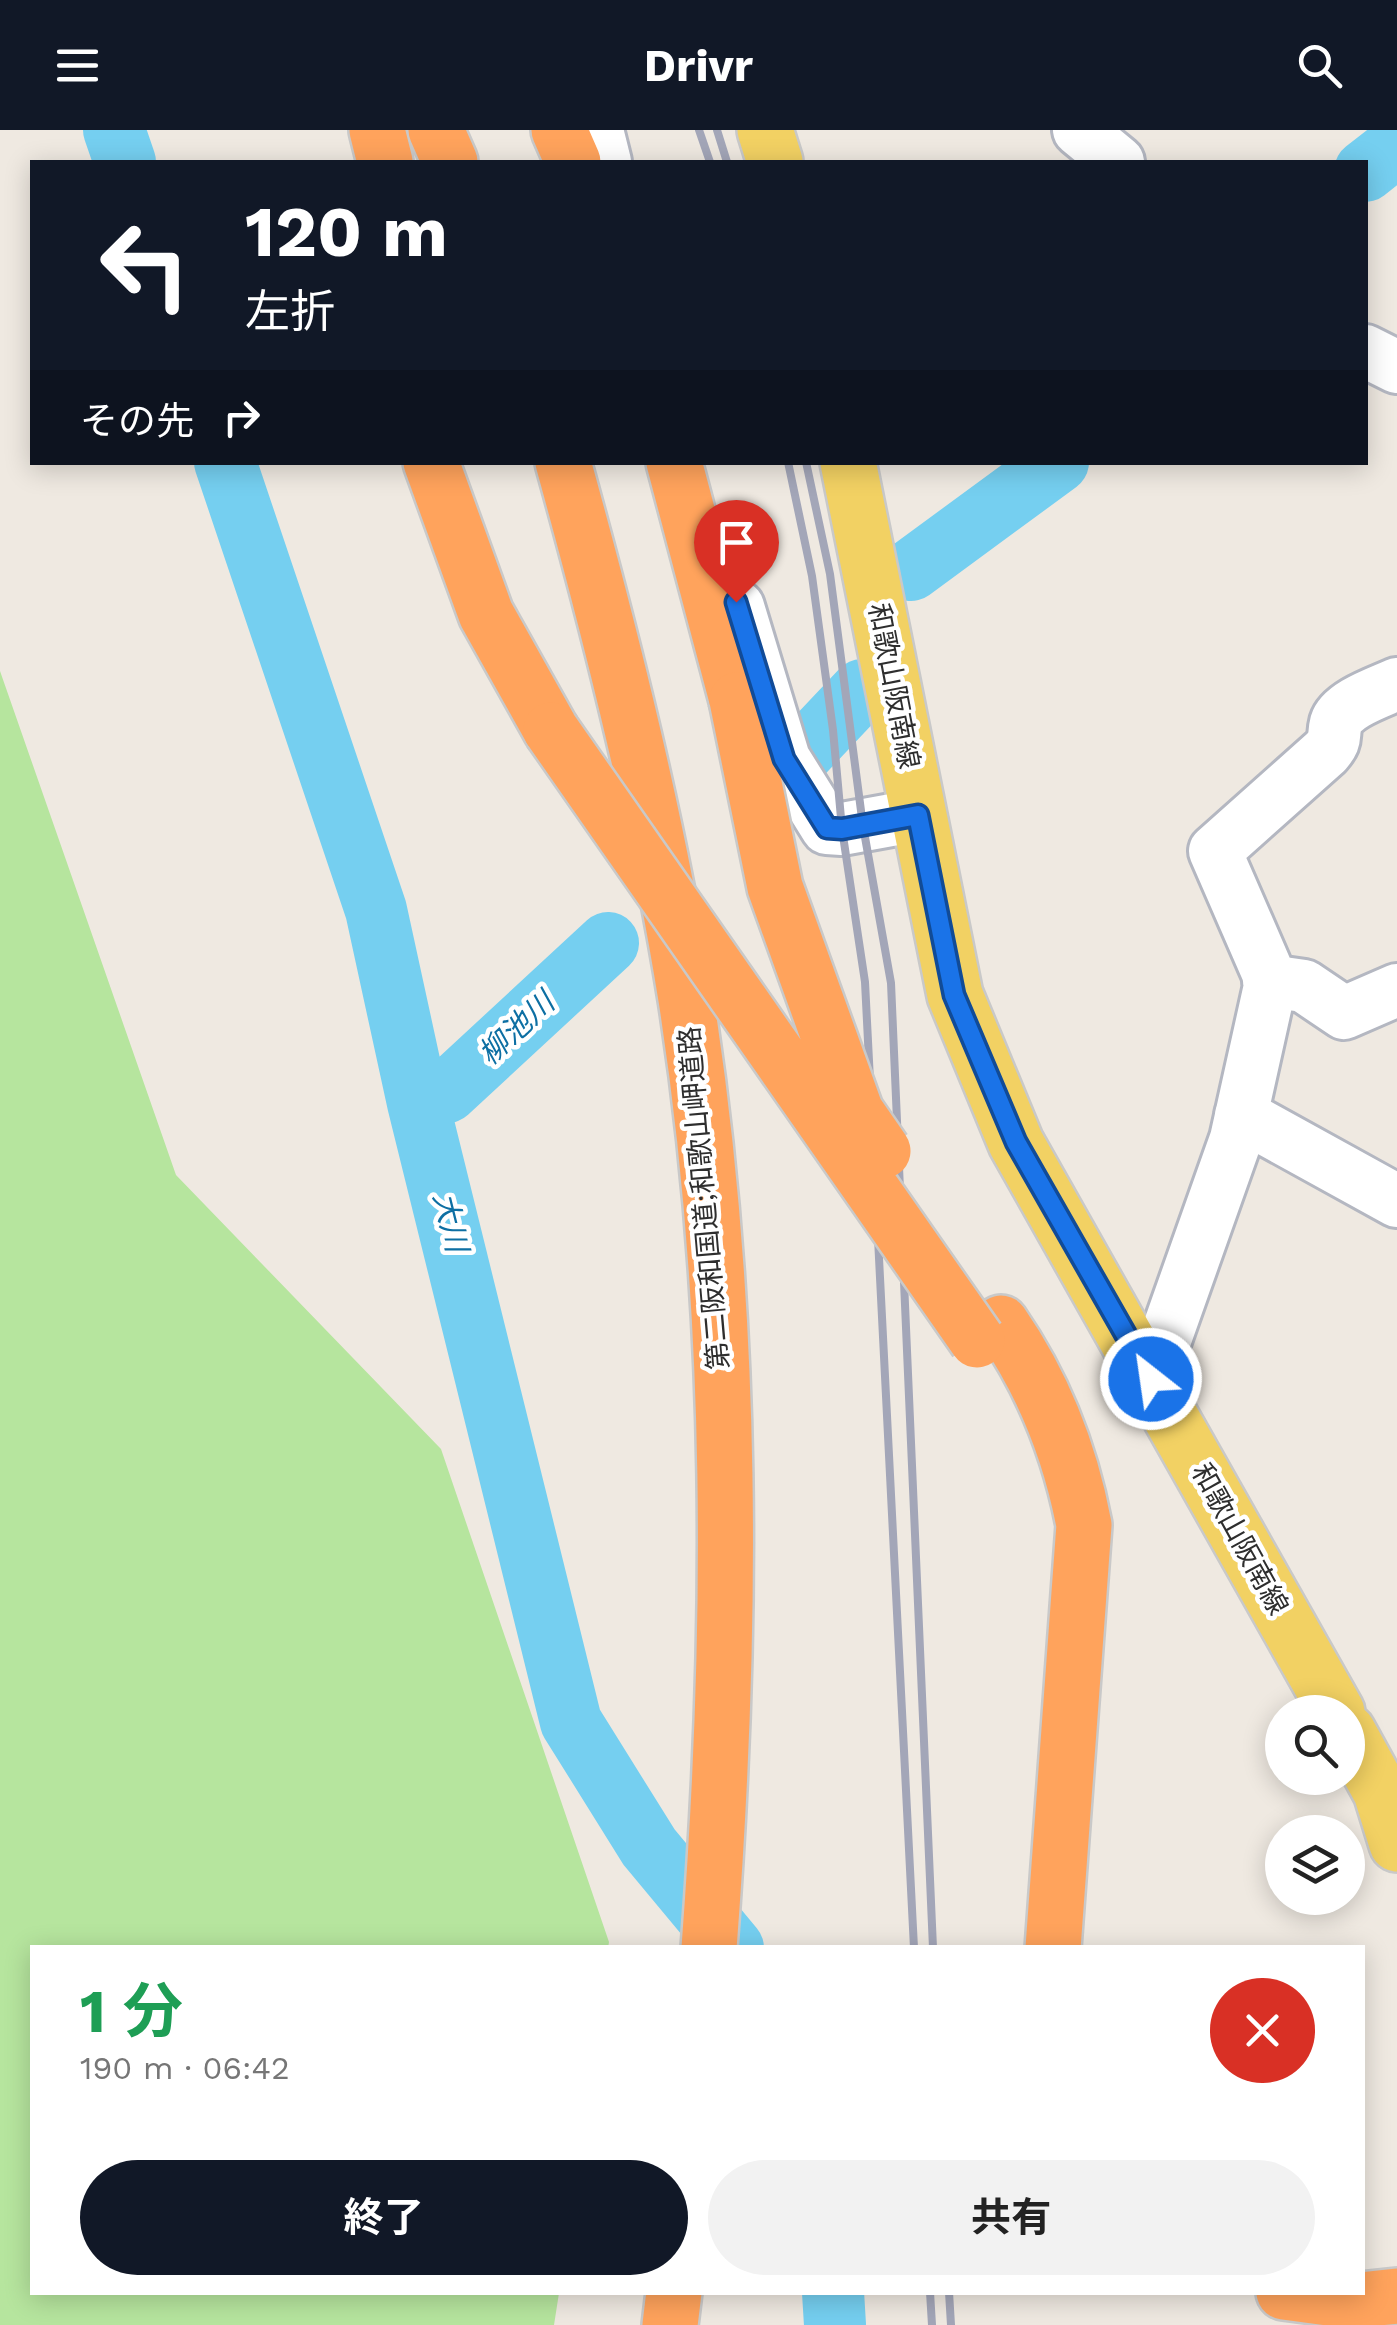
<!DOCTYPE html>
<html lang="ja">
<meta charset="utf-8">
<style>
body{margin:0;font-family:"Work Sans","Noto Sans JP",sans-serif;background:#f2f2f2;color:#222;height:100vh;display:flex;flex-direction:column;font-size:38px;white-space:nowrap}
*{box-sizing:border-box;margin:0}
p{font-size:32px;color:#767676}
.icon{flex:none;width:55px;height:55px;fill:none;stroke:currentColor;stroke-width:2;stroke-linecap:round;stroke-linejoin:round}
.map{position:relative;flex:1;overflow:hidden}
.details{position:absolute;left:30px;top:1815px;width:1335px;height:350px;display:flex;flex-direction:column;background:#fff;border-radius:0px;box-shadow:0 5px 25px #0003}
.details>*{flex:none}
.guide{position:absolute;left:30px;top:30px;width:1338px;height:305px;border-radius:0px;box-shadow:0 5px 25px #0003;background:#111827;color:#fff;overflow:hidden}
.fabs{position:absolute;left:1265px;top:1565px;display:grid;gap:20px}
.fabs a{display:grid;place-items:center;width:100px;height:100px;border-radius:50%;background:#fff;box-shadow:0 5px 25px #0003;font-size:50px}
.pin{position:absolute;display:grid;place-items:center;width:85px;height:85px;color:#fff;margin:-102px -42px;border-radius:50% 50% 50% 0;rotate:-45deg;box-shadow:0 0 10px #0007}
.pin .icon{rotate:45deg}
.me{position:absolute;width:110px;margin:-55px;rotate:330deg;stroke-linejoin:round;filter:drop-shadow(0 0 8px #0008)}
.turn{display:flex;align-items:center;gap:35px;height:210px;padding:0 50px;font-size:45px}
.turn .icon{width:130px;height:130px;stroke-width:2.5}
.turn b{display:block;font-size:70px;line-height:85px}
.then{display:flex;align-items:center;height:95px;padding:0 50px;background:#0003;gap:20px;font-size:38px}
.round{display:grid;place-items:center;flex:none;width:105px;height:105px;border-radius:52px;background:#f2f2f2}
.overview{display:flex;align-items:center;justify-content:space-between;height:170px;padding:0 50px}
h1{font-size:60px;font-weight:700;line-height:75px;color:#1e9e55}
.primary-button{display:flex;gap:20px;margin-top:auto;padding:20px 50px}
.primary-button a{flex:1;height:115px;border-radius:60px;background:#111827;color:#fff;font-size:40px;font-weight:700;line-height:115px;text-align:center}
.primary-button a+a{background:#f2f2f2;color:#222}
header{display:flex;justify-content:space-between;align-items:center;height:130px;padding:0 50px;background:#111827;color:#fff;font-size:45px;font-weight:700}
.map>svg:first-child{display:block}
.green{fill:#b6e59e}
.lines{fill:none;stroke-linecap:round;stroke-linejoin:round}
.river{stroke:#75cff0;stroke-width:62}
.minor-casing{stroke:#b4b7c1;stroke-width:58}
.major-casing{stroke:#c9c9c9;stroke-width:60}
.highway-casing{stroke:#c9c9c9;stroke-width:60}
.minor{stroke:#fff;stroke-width:52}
.major{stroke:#f2d163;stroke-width:55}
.highway{stroke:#ffa35c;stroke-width:55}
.rail{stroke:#a3a6b8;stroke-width:8}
.highway-bridge-casing{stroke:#c9c9c9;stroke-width:60;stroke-linecap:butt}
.highway-bridge{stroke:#ffa35c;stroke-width:55}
.route-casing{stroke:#114b97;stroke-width:25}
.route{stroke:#1a73e8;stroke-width:18}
.labels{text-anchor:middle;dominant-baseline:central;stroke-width:9;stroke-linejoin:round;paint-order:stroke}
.street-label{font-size:28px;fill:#2e2e2e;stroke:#fff}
.water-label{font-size:30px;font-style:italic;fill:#0d6fa3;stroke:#fff}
</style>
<header><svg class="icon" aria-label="menu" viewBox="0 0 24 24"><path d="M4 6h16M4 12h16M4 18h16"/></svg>Drivr<svg class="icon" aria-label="search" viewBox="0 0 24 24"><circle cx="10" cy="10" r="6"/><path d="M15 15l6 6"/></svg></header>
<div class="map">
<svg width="1397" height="2195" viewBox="0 0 1397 2195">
<rect width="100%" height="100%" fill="#efe9e1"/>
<!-- green -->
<path class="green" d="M0,541L176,1045L441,1319L609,1812L608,1818H32V2162L559,2163L554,2195H0Z"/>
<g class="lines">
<!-- river -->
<path class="river" d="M114,0L125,32
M1365,41L1397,16
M225,332L376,780L418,973L571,1592L649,1717L733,1818
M911,440L1058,332
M776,651L862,560
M418,973L447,962L608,813
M833,2162L835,2195"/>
<defs>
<path id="minor" d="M597,0L605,32
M1079,0L1118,32
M1365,221L1397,237
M738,477L784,629L827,698L842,699L919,685
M1269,851L1304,856L1344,883L1397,860
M1241,985L1397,1071
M1151,1249L1236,1009L1270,856L1268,843L1215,721L1326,622C1338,608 1332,608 1336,593C1342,574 1380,562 1397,554"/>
<path id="major" d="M765,0L775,32
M848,332L955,865L1016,1013L1337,1582
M1348,1602L1381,1662L1397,1714"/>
<path id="highway" d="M377,0L385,32
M436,0L450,32
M559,0L573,32
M431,332L486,484L551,600
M563,332C612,509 657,688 686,869C735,1182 733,1503 709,1818
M674,332L737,570
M1001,1193C1044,1255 1070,1321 1084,1395L1053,1818
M1284,2162L1351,2171L1397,2166
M670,2195L674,2162"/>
</defs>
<!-- minor casing -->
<use href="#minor" class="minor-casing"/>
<!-- major casing -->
<use href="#major" class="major-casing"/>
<!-- highway casing -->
<use href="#highway" class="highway-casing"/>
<!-- minor -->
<use href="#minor" class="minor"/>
<!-- major -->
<use href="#major" class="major"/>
<!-- highway -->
<use href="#highway" class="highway"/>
<!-- rail -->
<path class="rail" d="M699,0L710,32
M717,0L727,32
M788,332L812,446L833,600L842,699L865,852L914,1818
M806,332L830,444L863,696L891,853L933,1818
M930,2162L932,2195
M949,2162L951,2195"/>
<defs>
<path id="highway-bridge" d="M737,570L775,757L856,982L883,1021
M551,600L977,1210"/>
</defs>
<!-- highway-bridge casing -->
<use href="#highway-bridge" class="highway-bridge-casing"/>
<!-- highway-bridge -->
<use href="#highway-bridge" class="highway-bridge"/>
</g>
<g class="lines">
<defs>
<path id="route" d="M736,472L784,629L827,698L842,699L918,685L954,865L1016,1012L1151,1249"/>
</defs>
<!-- route casing -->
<use href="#route" class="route-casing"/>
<!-- route -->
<use href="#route" class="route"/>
</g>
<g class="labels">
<!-- street labels -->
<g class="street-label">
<text transform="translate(894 556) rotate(79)">和歌山阪南線</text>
<text transform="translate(704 1068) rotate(-95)">第二阪和国道;和歌山岬道路</text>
<text transform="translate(1240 1409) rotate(61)">和歌山阪南線</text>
</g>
<!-- water labels -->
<g class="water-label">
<text transform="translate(516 898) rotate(-43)">柳池川</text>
<text transform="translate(451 1092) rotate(76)">大川</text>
</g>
</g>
</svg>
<div class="fabs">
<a><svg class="icon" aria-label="search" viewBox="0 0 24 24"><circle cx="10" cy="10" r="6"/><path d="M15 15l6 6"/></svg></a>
<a><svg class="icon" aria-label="layers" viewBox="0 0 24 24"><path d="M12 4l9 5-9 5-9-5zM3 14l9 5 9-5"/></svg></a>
</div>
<div class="pin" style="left:736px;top:472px;background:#d93025"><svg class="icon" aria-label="arrive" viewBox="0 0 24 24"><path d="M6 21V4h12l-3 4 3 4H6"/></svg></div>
<svg class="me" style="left:1151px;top:1249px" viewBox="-20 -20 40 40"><circle r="17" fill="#1a73e8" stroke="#fff" stroke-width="3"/><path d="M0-11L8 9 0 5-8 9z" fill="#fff"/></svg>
<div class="guide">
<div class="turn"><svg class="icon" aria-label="left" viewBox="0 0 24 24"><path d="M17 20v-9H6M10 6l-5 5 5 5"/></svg><div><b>120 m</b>左折</div></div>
<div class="then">その先<svg class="icon" aria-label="right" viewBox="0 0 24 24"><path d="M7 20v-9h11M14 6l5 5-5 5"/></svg></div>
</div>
<section class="details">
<div class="overview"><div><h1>1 分</h1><p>190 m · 06:42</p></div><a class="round" style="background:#d93025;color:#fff"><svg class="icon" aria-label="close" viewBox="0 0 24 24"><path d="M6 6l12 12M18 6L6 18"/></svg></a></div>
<div class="primary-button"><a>終了</a><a>共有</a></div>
</section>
</div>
